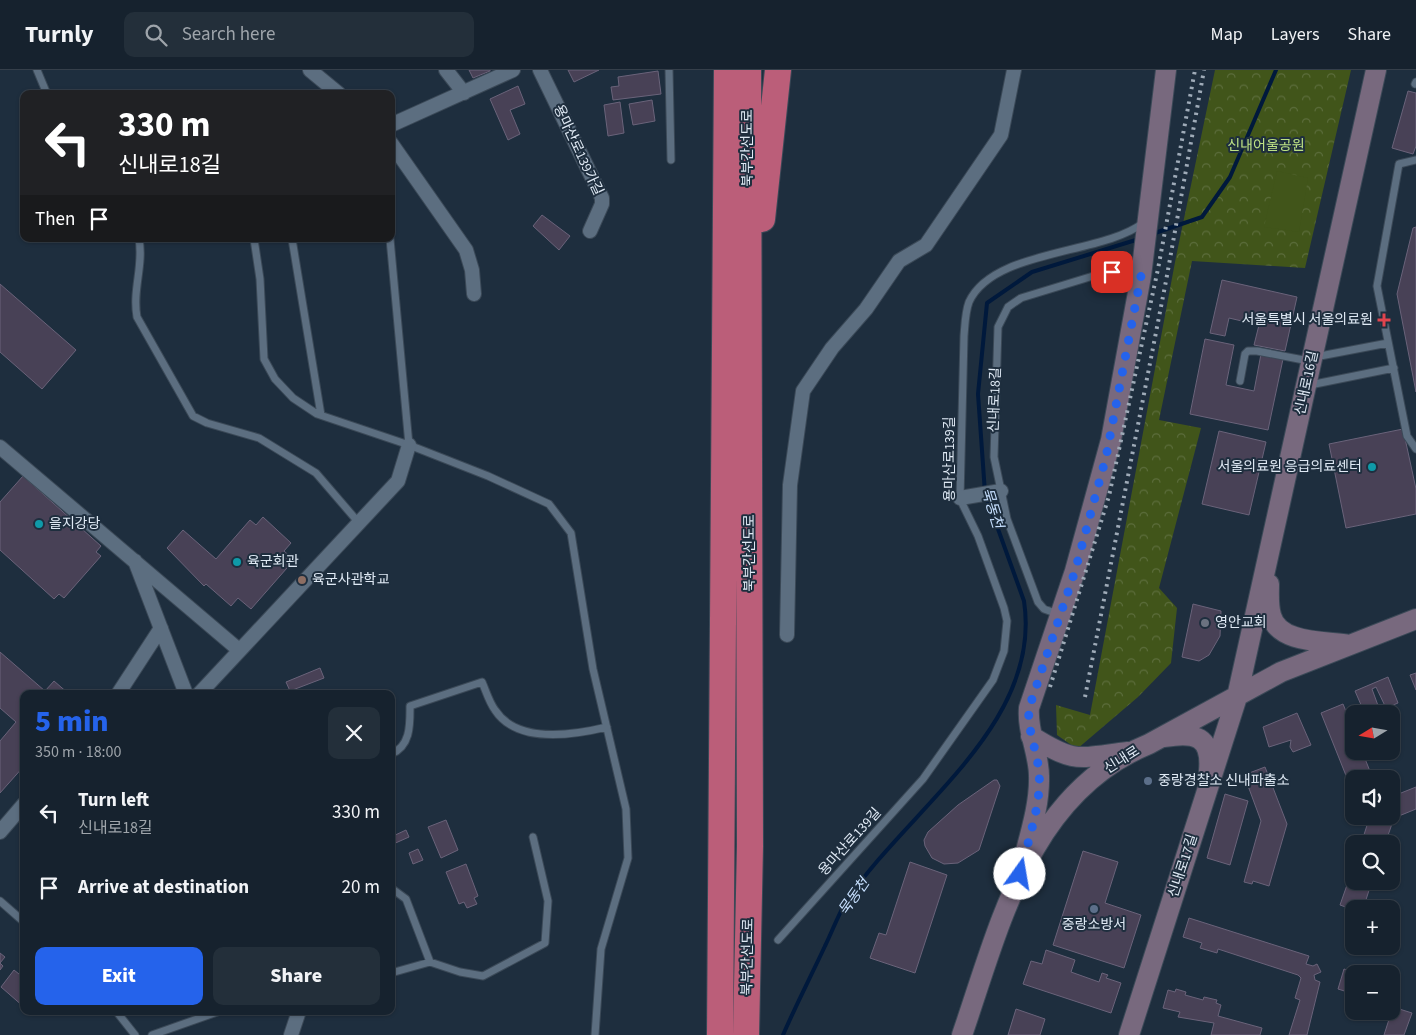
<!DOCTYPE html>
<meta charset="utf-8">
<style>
body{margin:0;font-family:"Source Sans 3","Noto Sans KR",sans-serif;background:#232f3a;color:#f1f3f6;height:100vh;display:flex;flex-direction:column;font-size:19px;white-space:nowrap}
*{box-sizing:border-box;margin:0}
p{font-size:16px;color:#9ea4aa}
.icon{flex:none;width:28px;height:28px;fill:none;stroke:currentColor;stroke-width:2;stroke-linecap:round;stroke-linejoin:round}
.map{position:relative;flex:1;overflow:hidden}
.sheet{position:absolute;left:20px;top:620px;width:375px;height:325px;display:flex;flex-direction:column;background:#16222e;border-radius:10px;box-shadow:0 1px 4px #0004,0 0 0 1px #353f4a}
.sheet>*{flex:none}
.guide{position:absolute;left:20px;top:20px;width:375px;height:152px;border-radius:10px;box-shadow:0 1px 4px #0004,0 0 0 1px #353f4a;background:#202124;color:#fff;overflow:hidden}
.needle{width:32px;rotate:259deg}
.tools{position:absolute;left:1345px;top:635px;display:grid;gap:10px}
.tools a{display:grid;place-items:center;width:55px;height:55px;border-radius:10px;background:#16222e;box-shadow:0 1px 4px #0004,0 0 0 1px #353f4a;font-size:25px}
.pin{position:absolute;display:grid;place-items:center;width:42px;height:42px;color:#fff;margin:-21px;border-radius:10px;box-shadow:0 2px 8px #0006}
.me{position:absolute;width:55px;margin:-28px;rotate:13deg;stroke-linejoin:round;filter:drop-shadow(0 0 4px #0008)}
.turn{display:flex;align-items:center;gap:18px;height:105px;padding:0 15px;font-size:22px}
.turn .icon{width:65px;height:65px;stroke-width:2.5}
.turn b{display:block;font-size:35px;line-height:42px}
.then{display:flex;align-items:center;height:48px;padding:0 15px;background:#0003;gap:10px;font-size:19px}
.round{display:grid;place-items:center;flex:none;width:52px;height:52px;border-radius:10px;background:#232f3a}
.headline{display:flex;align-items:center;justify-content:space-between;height:85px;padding:0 15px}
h1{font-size:30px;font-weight:800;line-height:38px;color:#2563eb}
.primary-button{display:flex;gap:10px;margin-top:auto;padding:10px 15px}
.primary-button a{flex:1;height:58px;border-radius:10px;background:#2563eb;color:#fff;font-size:20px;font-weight:800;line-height:58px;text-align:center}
.primary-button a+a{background:#232f3a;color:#f1f3f6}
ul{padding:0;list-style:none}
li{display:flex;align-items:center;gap:15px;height:75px;padding:0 15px}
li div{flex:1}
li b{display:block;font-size:19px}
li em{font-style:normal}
header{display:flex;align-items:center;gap:30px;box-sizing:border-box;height:70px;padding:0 25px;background:#16222e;border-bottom:1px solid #353f4a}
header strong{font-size:24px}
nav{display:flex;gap:28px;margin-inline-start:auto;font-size:18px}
.search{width:350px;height:45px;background:#232f3a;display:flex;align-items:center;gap:12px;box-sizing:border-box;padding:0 18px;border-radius:10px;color:#9ea4aa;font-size:19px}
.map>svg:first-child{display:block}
.park{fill:url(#park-crowns)}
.pitch{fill:#41551a}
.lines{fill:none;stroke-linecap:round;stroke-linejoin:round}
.stream{stroke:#00193c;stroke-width:4}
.building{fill:#484156;stroke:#6a637a}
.lane-casing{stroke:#3b4957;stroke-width:9}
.street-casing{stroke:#3b4957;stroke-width:16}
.secondary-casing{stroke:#3b4957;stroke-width:22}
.highway-casing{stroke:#3b4957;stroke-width:28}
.lane{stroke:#5c6e80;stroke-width:7}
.street{stroke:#5c6e80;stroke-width:14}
.secondary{stroke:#78697e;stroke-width:20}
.highway{stroke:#bb5e79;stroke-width:26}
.rail{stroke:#9fabb8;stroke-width:4;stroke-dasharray:2.5 5;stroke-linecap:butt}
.route{stroke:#2563eb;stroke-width:9;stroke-dasharray:0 16.2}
.health-dot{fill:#e0444e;stroke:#1e2e3e;stroke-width:2}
.culture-dot{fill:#0f9aa8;stroke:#1e2e3e;stroke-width:2}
.education-dot{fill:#8d6e63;stroke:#1e2e3e;stroke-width:2}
.worship-dot{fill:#6b7280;stroke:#1e2e3e;stroke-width:2}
.service-dot{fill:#5c6f8a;stroke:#1e2e3e;stroke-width:2}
.labels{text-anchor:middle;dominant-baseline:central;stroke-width:4;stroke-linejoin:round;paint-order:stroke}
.park-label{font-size:14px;fill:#bde184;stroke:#1e2e3e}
.street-label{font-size:14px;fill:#dfe9f4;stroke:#1e2e3e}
.poi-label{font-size:14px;fill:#dfe9f4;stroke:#1e2e3e;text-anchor:start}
.water-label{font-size:15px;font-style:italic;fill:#c6dffe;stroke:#1e2e3e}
</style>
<header>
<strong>Turnly</strong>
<div class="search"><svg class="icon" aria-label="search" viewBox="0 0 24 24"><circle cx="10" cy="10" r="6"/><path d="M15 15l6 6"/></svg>Search here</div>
<nav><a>Map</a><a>Layers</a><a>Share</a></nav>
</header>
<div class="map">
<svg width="1416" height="965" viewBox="0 0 1416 965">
<defs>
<pattern id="park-crowns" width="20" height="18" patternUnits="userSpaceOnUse" patternTransform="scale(1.25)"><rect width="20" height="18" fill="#41551a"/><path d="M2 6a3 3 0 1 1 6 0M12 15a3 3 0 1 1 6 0" fill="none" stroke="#5c6d3c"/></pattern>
</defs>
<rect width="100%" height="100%" fill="#1e2e3e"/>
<!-- park -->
<path class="park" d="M1215,0H1351L1305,198L1192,191L1159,350L1201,358L1159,518L1177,538L1171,593L1138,627L1077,679L1057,665L1056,635L1090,645L1176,187Z"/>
<!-- pitch -->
<path class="pitch" d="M1277,101L1308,108L1299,162L1264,157Z"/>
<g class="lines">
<!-- stream -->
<path class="stream" d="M1152,164L1202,147L1230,107L1276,0
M783,965C796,935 811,906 825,876C832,862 838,845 846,832C906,740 1043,655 1024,531L985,423L978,324L987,233L1032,202L1139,169"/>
</g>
<!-- building -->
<path class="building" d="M469,0H490V1L473,8Z
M568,0H599L574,12Z
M658,1L661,24L613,30L611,17L619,16L618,7Z
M518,16L525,34L510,40L520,64L508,70L490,29Z
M1408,21L1416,23V76L1413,84L1392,78Z
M652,30L655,51L633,55L629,34Z
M620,32L624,63L608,66L604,35Z
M542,145L570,166L559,180L533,156Z
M1416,157V322L1397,224L1413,158Z
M1222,210L1297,227L1285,281L1254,275L1259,255L1229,248L1225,266L1210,263Z
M0,214L76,280L42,319L0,282Z
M1205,269L1234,275L1226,315L1254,321L1261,284L1283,289L1268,360L1190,344Z
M1403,359L1416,419V444L1346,458L1329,374Z
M1219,361L1266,372L1249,445L1202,434Z
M23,406L101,476L96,482L101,486L64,528L59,524L54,529L0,480V432Z
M263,447L291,473L284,481L294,490L251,539L238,528L231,536L206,514L204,516L167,478L183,460L216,489L250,450L256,455Z
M1193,534L1221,541L1220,566L1209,585L1199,591L1182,587Z
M0,582L45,621L54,611L69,624H24V696L0,723V671L16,652L0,638Z
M320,598L324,608L290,621L286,612Z
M1416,603V620L1410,605Z
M1388,607L1398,633L1386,638L1376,617L1372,619L1380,641L1365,644L1355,621Z
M1343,634L1354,661V681H1362L1373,709H1354V717L1351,718L1321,643Z
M1297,643L1311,675L1293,682L1290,677L1291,670L1269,677L1263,657Z
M1265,697L1287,754L1269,816L1253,811L1252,814L1244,812L1261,751L1244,705Z
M994,710H997L1000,716L979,780L958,793L944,794L932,788L925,776L924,770L928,762L958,735Z
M1416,717V739L1394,748L1385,774H1361L1370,746H1391V727Z
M1225,724L1248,731L1230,795L1207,788Z
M446,750L458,780L441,788L428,757Z
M406,760L409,767L391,775V767Z
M418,779L423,790L413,794L409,783Z
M1083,781L1118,792L1105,833L1141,845L1124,898L1053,875Z
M910,792L947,805L915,903L870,888L879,863L886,865Z
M466,794L478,826L474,828L477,834L467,838L464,832L459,834L446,802Z
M1354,795V811H1372L1363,839L1354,840L1340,835Z
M1189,848L1309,886L1306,894L1313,896L1317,894L1321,902L1314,905L1315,910L1320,912L1307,965H1289L1300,930L1295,928L1301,908L1298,905L1218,879L1217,883L1200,878L1202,873L1183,867Z
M1046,880L1075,890L1071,902L1099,912L1102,903L1108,905L1106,908L1121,913L1111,943L1023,914L1031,891L1042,894Z
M0,883L5,887L0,893L3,896L0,900Z
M1344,899L1360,904H1354V924L1338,919Z
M14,900L24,908V937L1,917Z
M1176,919L1186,922L1185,925L1203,930L1204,927L1217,930L1216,933L1221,935L1218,946L1262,958L1260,965H1211L1214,953L1178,947L1180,942L1163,938L1168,920L1175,922Z
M1393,937L1412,943L1404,965H1384Z
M1016,939L1045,949L1040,965H1008Z"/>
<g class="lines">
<defs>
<path id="lane" d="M37,0L47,24
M669,0L671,90
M1415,14L1416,12
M1416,90L1399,94L1377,216L1407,366L1416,379
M139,169C144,195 132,220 137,247L193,346L207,353L259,368L316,403L359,453
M254,169L260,209L264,289L275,309L293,328L317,344L409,375L488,406L549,434L571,463L593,599L626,739L628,788L601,879L595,965
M292,169L321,345
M390,169L409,375
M1315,287L1388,273
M1240,311L1245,284L1248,281H1257L1309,291
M1310,315L1394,298
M1058,544L1044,539L1038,532L1007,449L994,387L998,257L1008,237L1021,228L1103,203L1112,202L1139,205
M391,684C411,676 410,654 410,636L482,612C486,621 489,632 495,640C517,674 574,665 607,657
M391,818L406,829L430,892
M0,831L24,852
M778,870L923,709L993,610L1004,581L1007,551L1004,538L978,466L960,429L964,266C965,255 965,243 969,232C993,179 1102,185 1143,153
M391,903L430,892L460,902L483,906L545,873L548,831L533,767
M116,941L135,965
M152,965L220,941"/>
<path id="street" d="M310,0L339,24
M446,0L464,23
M540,0L602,128V134L590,161
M391,55L513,0
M391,73L466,180L472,200L474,224
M0,377L239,580
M960,428L1001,421
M135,491L186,624
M787,565L790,415L803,321L832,278L866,239L899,191L926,175L1001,65L1014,0
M118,624L161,558
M199,624L398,411L409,375
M0,762L24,734
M291,965L299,941"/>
<path id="secondary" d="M1269,514C1269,524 1268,535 1271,545C1278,574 1326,571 1349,575
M1031,666C1075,694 1078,688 1128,682
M1165,667C1195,662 1212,666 1209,701
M1020,804C1027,773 1040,738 1039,706C1039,683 1027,662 1029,638L1075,501L1111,370L1141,206L1166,0
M962,965C1000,855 1029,723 1149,674L1281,602L1416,549
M1129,965L1237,627L1376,0"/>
<path id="highway" d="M762,149L778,0
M720,965L727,0
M746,965L750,776L748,0"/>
</defs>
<!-- lane casing -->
<use href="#lane" class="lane-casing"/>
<!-- street casing -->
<use href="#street" class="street-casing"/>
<!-- secondary casing -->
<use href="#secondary" class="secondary-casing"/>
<!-- highway casing -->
<use href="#highway" class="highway-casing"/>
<!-- lane -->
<use href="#lane" class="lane"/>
<!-- street -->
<use href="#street" class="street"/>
<!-- secondary -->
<use href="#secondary" class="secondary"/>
<!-- highway -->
<use href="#highway" class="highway"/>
<!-- rail -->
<path class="rail" d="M1050,617L1109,426L1158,199L1195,0
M1085,627L1166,211L1204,0"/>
</g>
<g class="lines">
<!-- route -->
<path class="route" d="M1020,804C1027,773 1042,733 1039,702C1037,680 1027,660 1029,638L1075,501L1106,387L1141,206L1112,202"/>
</g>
<!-- markers -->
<path class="health-dot" d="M1381.5 242.5h5v5h5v5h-5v5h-5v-5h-5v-5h5z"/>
<g class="culture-dot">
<circle cx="1372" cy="397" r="5"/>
<circle cx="39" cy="454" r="5"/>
<circle cx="237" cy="492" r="5"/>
</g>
<circle class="education-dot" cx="302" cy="510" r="5"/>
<circle class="worship-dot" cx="1205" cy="553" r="5"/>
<g class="service-dot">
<circle cx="1148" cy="711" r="5"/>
<circle cx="1094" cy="839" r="5"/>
</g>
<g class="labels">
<!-- park labels -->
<g class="park-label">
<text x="1266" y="76">신내어울공원</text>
</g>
<!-- street labels -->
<g class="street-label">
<text transform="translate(748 78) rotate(-90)">북부간선도로</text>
<text transform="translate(578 80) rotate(65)">용마산로139가길</text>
<text transform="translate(1307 313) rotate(-78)">신내로16길</text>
<text transform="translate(995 330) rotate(-88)">신내로18길</text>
<text transform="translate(950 389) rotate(-90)">용마산로139길</text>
<text transform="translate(750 483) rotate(-90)">북부간선도로</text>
<text transform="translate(1122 690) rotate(-32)">신내로</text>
<text transform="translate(850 772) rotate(-48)">용마산로139길</text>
<text transform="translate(1183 796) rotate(-72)">신내로17길</text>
<text transform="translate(748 887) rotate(-89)">북부간선도로</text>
</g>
<!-- poi labels -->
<g class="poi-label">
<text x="1373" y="250" text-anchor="end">서울특별시 서울의료원</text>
<text x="1362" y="397" text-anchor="end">서울의료원 응급의료센터</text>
<text x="49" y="454">을지강당</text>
<text x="247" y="492">육군회관</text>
<text x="312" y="510">육군사관학교</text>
<text x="1215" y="553">영안교회</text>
<text x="1158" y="711">중랑경찰소 신내파출소</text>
<text x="1094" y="855" text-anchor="middle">중랑소방서</text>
</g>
<!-- water labels -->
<g class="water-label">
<text transform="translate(992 438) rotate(73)">묵동천</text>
<text transform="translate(854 827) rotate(-55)">묵동천</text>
</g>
</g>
</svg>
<div class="tools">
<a><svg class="needle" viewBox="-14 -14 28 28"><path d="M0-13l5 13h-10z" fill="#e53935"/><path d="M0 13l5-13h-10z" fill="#9ea4aa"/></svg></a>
<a><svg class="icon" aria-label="sound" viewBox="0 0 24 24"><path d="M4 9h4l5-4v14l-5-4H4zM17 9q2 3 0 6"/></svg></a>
<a><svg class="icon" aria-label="search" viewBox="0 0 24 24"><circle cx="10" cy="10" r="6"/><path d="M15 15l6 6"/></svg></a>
<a>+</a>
<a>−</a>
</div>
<div class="pin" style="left:1112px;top:202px;background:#d93025"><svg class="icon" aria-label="arrive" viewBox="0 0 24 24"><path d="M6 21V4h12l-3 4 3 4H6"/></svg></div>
<svg class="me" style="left:1020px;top:804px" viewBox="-20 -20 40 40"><circle r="19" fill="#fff"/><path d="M0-13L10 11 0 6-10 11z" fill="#2563eb"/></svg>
<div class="guide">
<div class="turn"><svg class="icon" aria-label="left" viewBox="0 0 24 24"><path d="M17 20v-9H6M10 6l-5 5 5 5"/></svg><div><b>330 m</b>신내로18길</div></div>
<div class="then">Then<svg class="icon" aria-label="arrive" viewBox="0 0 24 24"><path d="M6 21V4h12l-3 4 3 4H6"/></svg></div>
</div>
<section class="sheet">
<div class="headline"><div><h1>5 min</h1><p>350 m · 18:00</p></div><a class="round"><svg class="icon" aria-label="close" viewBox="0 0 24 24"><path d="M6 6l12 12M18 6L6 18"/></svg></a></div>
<ul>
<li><svg class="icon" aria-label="left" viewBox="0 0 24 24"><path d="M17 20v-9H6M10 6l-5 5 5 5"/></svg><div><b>Turn left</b><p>신내로18길</p></div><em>330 m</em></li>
<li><svg class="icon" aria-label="arrive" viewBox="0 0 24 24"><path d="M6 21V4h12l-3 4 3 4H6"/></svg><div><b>Arrive at destination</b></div><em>20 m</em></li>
</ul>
<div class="primary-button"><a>Exit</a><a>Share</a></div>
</section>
</div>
